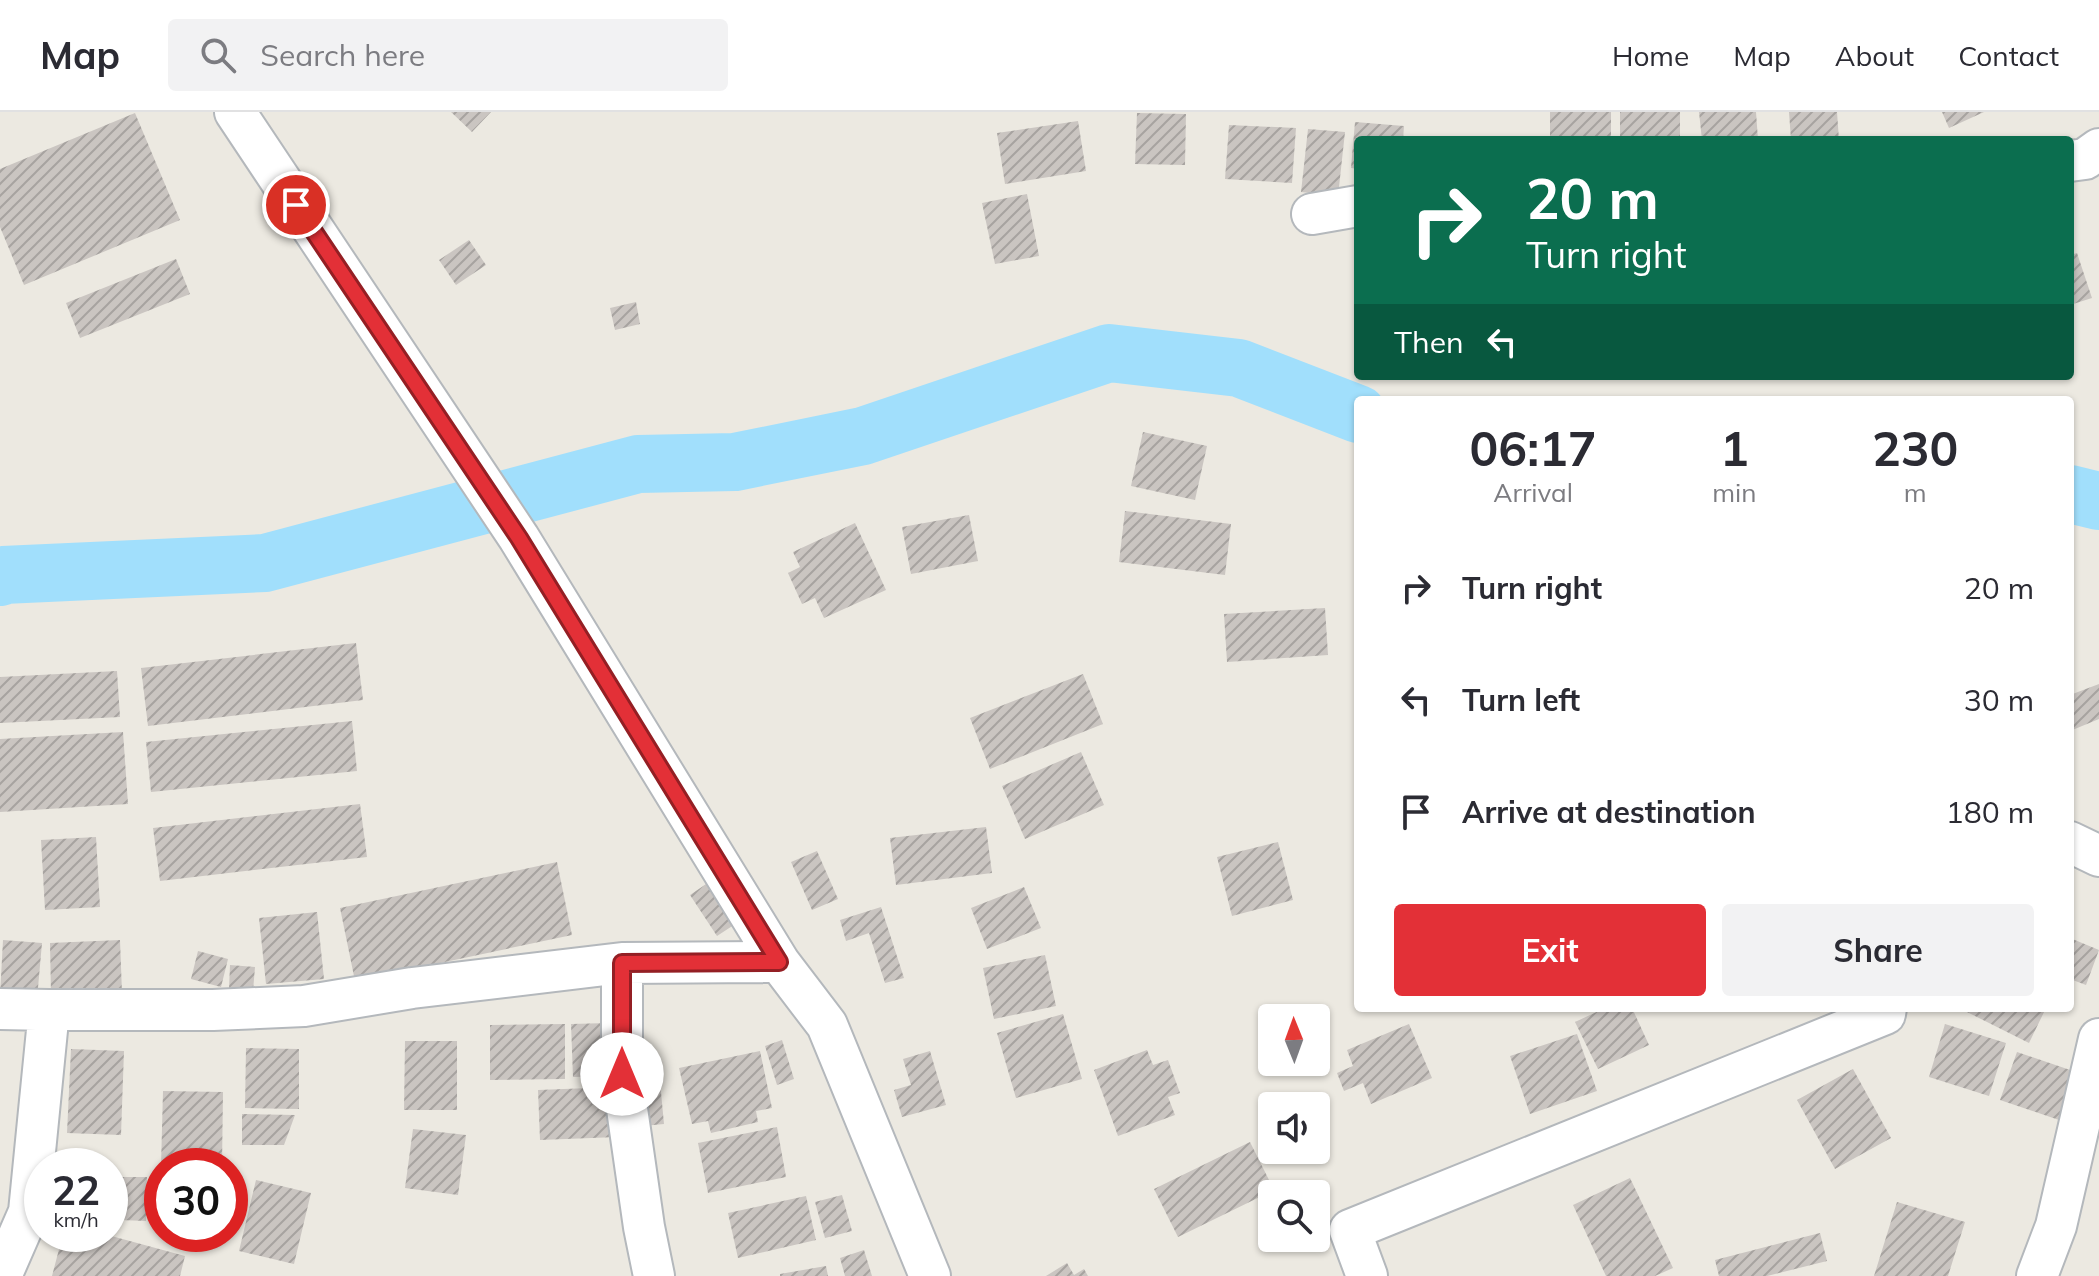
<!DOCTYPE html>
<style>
body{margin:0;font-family:Mulish,sans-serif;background:#f2f2f3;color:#2b2b33;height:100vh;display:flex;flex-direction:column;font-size:30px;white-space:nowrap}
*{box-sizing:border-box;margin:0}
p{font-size:26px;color:#7c7c81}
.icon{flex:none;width:44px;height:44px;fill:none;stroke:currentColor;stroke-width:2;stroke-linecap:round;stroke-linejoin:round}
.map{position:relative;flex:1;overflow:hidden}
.sheet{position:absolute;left:1354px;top:284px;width:720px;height:616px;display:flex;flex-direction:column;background:#fff;border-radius:8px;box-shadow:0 2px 6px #0004}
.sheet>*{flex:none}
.hud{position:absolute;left:1354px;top:24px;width:720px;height:244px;border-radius:8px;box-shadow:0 2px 6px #0004;background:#0b6e4f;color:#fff;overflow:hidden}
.needle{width:52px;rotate:359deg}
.tools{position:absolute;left:1258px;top:892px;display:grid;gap:16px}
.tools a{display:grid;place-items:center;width:72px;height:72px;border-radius:8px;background:#fff;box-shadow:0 2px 6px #0004;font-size:40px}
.speed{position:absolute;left:24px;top:1036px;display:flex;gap:16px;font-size:40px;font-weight:700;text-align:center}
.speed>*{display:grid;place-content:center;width:104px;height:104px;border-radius:50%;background:#fff;box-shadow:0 2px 6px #0004;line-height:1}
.speed small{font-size:20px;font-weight:400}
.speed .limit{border:12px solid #d22;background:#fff;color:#111}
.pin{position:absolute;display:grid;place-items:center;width:68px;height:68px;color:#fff;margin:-34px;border:4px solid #fff;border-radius:50%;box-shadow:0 2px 8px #0007}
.me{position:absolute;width:88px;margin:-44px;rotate:0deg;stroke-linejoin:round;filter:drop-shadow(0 0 6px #0008)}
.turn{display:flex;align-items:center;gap:28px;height:168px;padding:0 40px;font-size:36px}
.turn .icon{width:104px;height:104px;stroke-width:2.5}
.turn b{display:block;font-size:56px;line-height:68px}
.then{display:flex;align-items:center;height:76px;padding:0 40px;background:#0003;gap:16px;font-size:30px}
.eta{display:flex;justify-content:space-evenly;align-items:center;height:136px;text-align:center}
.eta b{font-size:48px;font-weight:700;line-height:56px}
.primary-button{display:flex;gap:16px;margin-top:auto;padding:16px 40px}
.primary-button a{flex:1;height:92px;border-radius:8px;background:#e33037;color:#fff;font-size:32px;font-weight:700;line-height:92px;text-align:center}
.primary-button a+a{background:#f2f2f3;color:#2b2b33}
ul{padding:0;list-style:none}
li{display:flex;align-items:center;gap:24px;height:112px;padding:0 40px}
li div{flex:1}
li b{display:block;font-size:30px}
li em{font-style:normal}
header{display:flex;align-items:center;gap:48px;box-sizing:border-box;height:112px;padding:0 40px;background:#fff;border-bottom:2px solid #e1e1e2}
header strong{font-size:38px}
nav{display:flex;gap:44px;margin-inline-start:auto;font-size:28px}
.search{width:560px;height:72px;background:#f2f2f3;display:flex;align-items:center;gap:20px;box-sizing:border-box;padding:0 28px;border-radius:8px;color:#7c7c81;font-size:30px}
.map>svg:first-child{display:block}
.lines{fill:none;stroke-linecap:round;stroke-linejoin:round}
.river{stroke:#a1dffc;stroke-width:58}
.building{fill:url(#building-hatch)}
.minor-casing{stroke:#b4b8bc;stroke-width:44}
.minor{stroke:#fff;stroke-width:40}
.route-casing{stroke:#941f24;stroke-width:20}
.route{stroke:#e33037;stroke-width:14}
</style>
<header>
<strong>Map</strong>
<div class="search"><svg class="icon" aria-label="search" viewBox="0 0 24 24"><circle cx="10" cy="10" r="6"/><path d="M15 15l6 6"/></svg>Search here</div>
<nav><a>Home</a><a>Map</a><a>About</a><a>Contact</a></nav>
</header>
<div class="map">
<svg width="2099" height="1164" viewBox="0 0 2099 1164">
<defs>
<pattern id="building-hatch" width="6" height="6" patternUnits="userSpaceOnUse" patternTransform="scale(2)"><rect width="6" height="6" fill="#cac5c1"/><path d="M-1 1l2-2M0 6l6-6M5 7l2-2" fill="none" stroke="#a7a3a0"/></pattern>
</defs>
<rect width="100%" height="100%" fill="#ece9e1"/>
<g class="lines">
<!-- river -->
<path class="river" d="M2070,382L2099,389
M0,465L3,463L265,451L638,352L735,350L863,324L1109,241L1239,256L1358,302"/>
</g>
<!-- building -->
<path class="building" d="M451,0H491L472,20Z
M1550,0H1611V28H1550Z
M1620,0H1680V28H1620Z
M1699,0H1756L1758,28H1702Z
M1789,0H1837L1839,28H1791Z
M1942,0H1984L1949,16Z
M135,1L180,108L24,173L0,115V57Z
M1137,1L1186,2L1185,53L1135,52Z
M1078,9L1086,59L1005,72L997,21Z
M1355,10L1404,14L1403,28H1358V57L1351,56Z
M1229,13L1296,16L1292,71L1225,67Z
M1308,17L1345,20L1338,84L1301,80Z
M1027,82L1039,144L995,152L982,91Z
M469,128L486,153L456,173L439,148Z
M2077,141L2092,186L2070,193V143Z
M176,147L190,182L80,226L66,191Z
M636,190L640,212L615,218L610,196Z
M1143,320L1207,334L1195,388L1131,374Z
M1125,399L1231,412L1225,463L1119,450Z
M969,403L978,449L911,462L902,415Z
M855,411L886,478L824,506L815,486L802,492L788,461L800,455L793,440Z
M1325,496L1328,543L1227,550L1224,502Z
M356,531L363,588L148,614L141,556Z
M117,559L120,605L0,611V565Z
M1083,562L1103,612L990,657L970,606Z
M2099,572V607L2070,619V583Z
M352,609L357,659L151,680L146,630Z
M123,620L128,692L0,700V627Z
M1081,640L1104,693L1025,727L1002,674Z
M360,692L367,745L160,769L153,716Z
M986,715L992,761L896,773L890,726Z
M96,725L100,795L45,798L41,728Z
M1278,730L1293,788L1232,804L1217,745Z
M817,739L838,787L812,798L791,750Z
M557,750L572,823L355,869L340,796Z
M715,766L743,807L717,824L690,783Z
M1024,775L1041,816L987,837L971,796Z
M881,795L904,866L885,871L869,821L846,829L840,808Z
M317,800L324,867L266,872L259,806Z
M2070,826L2099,838L2086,873L2070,867Z
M3,828L42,831L37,887L0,884Z
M120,828L122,881L51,883L50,831Z
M198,839L228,847L221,875L191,867Z
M1045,843L1056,894L994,907L983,856Z
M230,853L255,855L253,879L229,877Z
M1605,896H1632L1649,933L1598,957L1575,910Z
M1966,896H2046L2029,931L1965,899Z
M1063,902L1082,967L1016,986L997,921Z
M608,911L609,964L573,965L571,912Z
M565,912V967L490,968V913Z
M1409,912L1432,966L1371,992L1363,971L1344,979L1337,961L1353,954L1347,938Z
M1945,912L2006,931L1989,984L1929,965Z
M1577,922L1597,979L1530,1002L1510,944Z
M782,928L794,967L777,973L765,934Z
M405,929H457V998H404Z
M246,936L299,937V997L245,996Z
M71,937L124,939L121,1023L67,1021Z
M1147,938L1153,953L1168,948L1180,981L1168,985L1175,1003L1118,1024L1094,958Z
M760,939L772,996L756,999L758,1010L711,1021L708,1009L692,1012L679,956Z
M930,939L946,993L902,1005L894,978L911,973L903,947Z
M2017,940L2076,960L2059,1008L2000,988Z
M1853,957L1891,1026L1835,1057L1797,988Z
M659,959L664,1012L643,1014L638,961Z
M615,975L617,1025L540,1028L538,978Z
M163,979L223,980L222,1054H161Z
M242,1002L295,1003L284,1033H242Z
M777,1015L786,1065L708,1081L698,1031Z
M413,1017L466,1023L458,1083L405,1076Z
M1250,1030L1274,1078L1178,1125L1154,1077Z
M121,1065H147L146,1109L120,1108Z
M1630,1066L1673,1156L1655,1164H1606L1573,1093Z
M256,1068L311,1081L294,1152L239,1139Z
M842,1083L852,1119L825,1126L815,1090Z
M806,1084L816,1128L738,1146L728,1101Z
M1897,1090L1965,1110L1948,1164H1874Z
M1820,1121L1827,1149L1767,1164H1719L1715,1148Z
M63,1122H104L185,1144L180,1164H52Z
M864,1138L872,1164H845L840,1146Z
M1067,1151L1074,1163L1084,1157L1088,1164H1046Z
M826,1154L828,1164H780V1162Z"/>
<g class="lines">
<defs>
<path id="minor" d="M235,0L519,426L779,850L827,913L930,1164
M2070,49L2085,47L2099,37
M1312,102L1358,94
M2070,730L2099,744
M622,851V962L644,1115L654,1164
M0,897L49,898H213L304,894L412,876L622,851L779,850
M1,1164L29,1100L49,898
M1367,1164L1350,1118L1885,902L1886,896
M2037,1164L2056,1114L2099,927"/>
</defs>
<!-- minor casing -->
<use href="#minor" class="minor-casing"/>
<!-- minor -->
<use href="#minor" class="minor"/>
</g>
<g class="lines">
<defs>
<path id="route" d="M296,93L519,426L779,850L622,851V962"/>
</defs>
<!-- route casing -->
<use href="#route" class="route-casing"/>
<!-- route -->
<use href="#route" class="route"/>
</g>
</svg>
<div class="tools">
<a><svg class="needle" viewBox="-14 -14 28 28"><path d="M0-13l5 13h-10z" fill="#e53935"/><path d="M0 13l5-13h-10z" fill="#7c7c81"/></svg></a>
<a><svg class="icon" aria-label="sound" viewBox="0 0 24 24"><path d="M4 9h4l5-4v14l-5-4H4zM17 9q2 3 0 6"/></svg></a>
<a><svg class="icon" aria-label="search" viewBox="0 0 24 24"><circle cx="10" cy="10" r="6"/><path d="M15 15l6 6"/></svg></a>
</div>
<div class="speed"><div>22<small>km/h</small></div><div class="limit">30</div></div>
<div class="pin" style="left:296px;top:93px;background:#d93025"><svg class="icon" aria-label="arrive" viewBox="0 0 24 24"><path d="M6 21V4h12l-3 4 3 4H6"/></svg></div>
<svg class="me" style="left:622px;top:962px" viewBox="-20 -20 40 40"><circle r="19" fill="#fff"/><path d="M0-13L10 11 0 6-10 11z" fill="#e33037"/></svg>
<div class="hud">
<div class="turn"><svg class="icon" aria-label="right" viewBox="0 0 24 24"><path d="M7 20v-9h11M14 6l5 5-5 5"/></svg><div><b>20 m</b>Turn right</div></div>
<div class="then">Then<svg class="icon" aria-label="left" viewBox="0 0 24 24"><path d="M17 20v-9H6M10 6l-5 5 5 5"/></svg></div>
</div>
<section class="sheet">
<div class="eta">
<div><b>06:17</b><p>Arrival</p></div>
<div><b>1</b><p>min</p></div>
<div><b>230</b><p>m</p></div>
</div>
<ul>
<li><svg class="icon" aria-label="right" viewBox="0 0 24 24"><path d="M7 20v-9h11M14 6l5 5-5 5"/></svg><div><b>Turn right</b></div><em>20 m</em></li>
<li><svg class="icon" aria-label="left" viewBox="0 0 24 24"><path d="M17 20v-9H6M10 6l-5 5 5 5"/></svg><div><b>Turn left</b></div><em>30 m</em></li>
<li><svg class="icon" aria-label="arrive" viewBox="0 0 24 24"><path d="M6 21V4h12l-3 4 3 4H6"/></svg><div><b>Arrive at destination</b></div><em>180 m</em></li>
</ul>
<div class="primary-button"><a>Exit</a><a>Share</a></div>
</section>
</div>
